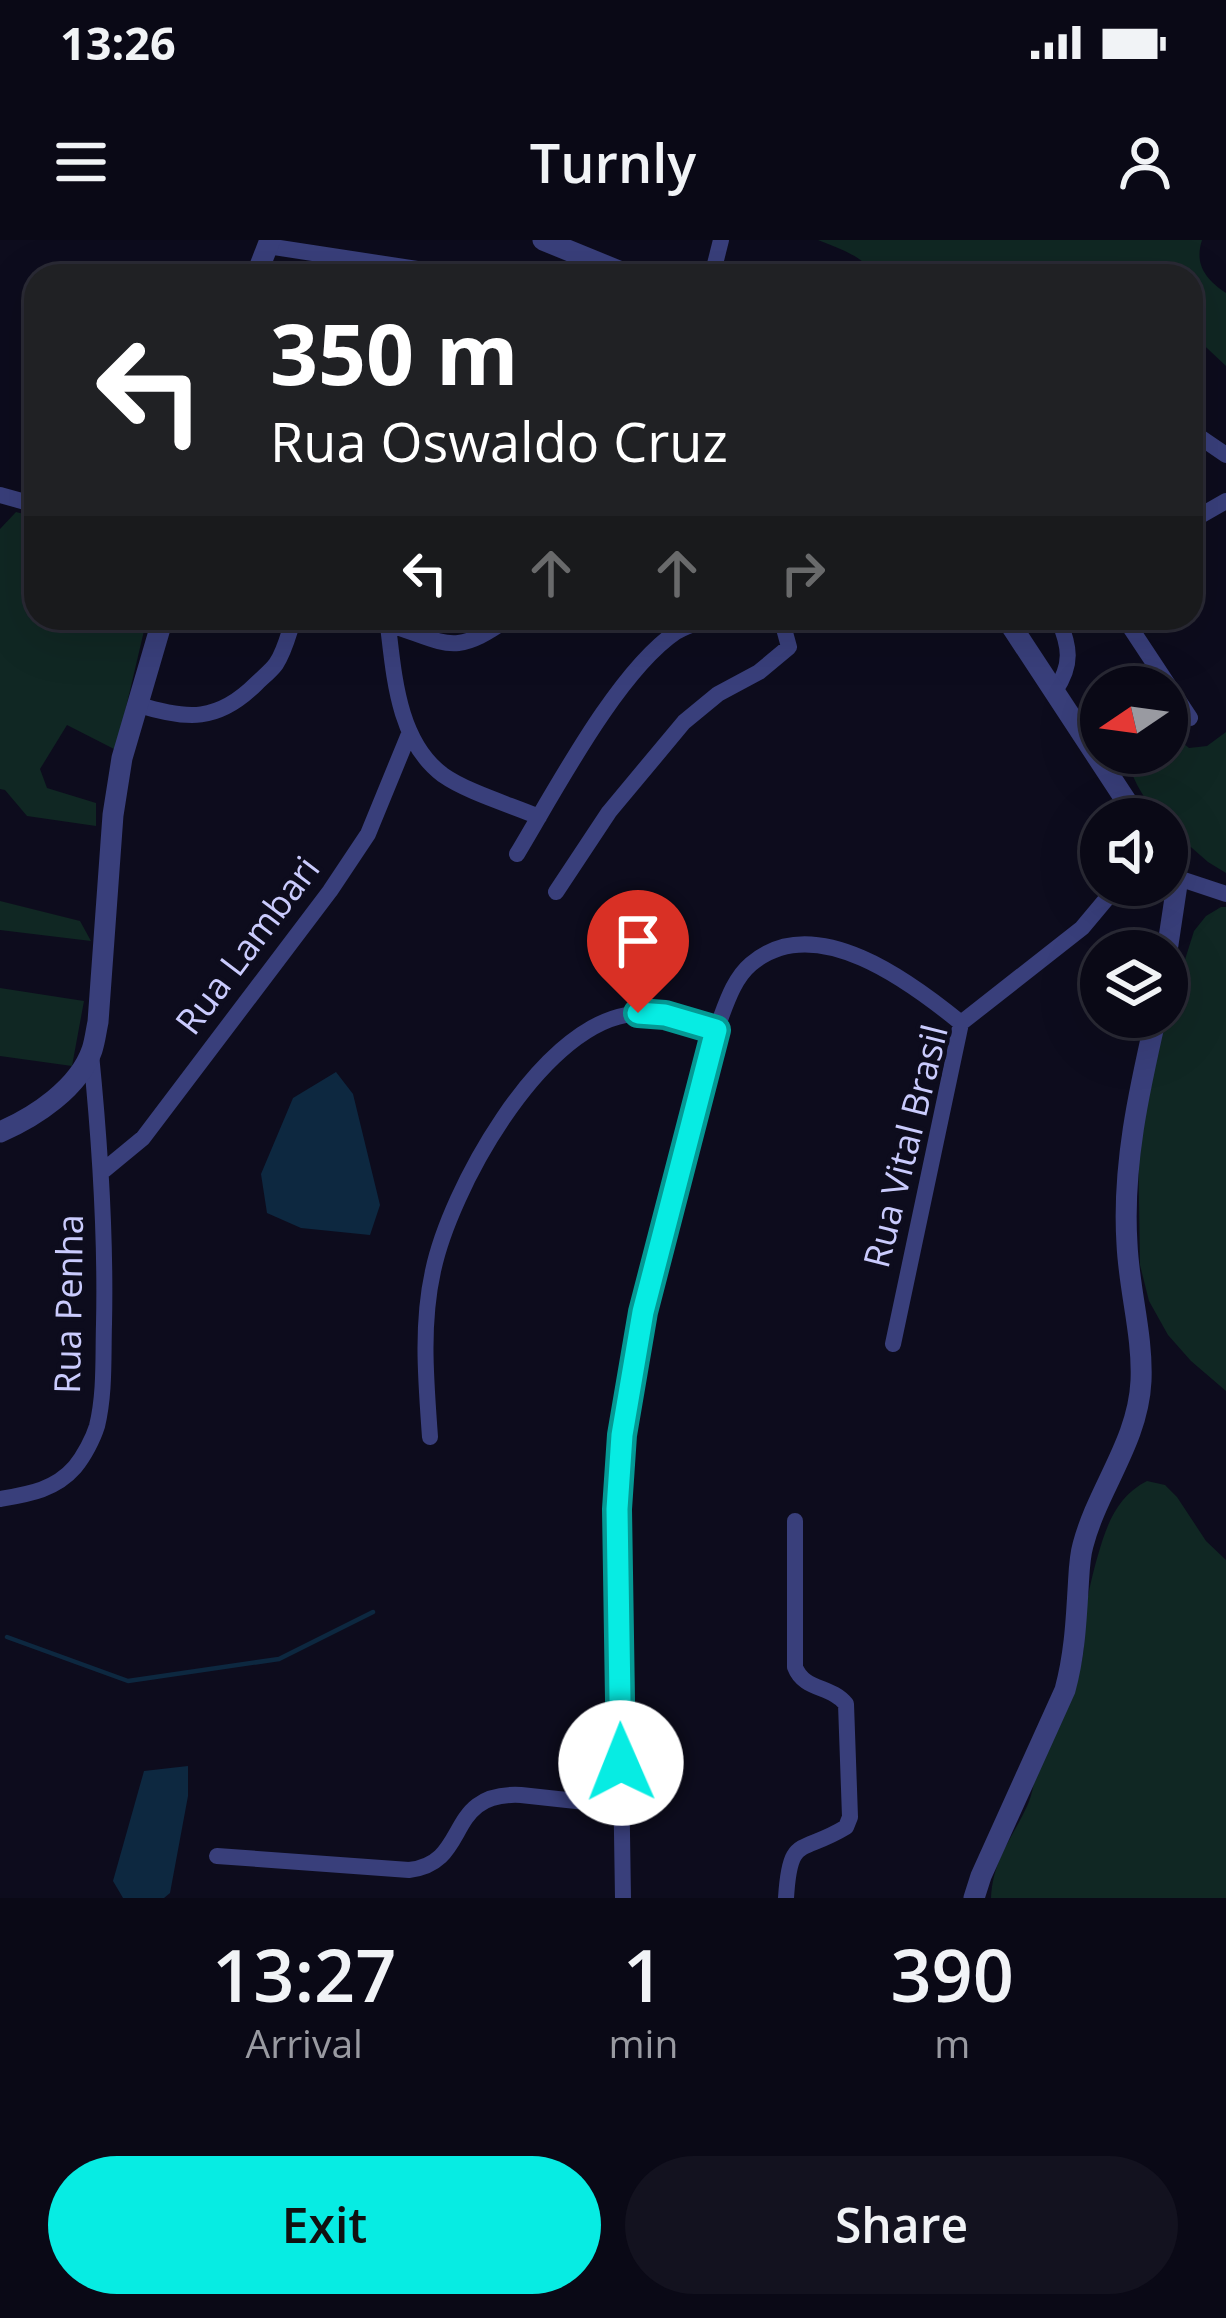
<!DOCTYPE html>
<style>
body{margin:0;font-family:"Open Sans",sans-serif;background:#13121f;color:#f1f3f6;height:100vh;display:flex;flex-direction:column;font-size:45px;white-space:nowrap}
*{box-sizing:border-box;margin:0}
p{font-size:39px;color:#999aa1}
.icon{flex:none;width:66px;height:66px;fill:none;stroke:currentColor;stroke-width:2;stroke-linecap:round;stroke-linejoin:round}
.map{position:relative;height:1658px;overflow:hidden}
.panel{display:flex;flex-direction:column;background:#0a0916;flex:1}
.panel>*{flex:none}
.hud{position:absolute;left:24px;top:24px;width:1179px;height:366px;border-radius:36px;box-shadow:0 12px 48px #0002,0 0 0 3px #2a2a35;background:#202124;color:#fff;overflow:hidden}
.needle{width:78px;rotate:257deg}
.fabs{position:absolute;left:1080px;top:426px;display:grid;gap:24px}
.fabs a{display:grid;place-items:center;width:108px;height:108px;border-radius:50%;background:#0a0916;box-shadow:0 12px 48px #0002,0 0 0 3px #2a2a35;font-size:60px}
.pin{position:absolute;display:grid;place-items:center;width:102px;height:102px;color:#fff;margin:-123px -51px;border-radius:50% 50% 50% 0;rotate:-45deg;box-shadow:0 0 12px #0007}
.pin .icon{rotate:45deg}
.me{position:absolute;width:132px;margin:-66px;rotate:359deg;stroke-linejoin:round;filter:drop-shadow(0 0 9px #0008)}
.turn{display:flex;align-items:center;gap:42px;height:252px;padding:0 48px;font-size:54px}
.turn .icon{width:156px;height:156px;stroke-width:2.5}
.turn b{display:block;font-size:84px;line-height:102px}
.lanes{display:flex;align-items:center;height:114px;padding:0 48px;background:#0003;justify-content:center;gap:60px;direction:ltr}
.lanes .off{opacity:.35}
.eta{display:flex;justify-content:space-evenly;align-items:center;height:204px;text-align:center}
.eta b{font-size:72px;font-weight:600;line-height:84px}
.primary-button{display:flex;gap:24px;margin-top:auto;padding:24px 48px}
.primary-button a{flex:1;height:138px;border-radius:72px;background:#07ece3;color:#111;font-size:48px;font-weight:600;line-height:138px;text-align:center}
.primary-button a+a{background:#13121f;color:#f1f3f6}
.status{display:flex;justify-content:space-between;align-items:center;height:84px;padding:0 60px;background:#0a0916;direction:ltr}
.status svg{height:33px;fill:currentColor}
header{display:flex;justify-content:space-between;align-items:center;height:156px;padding:0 48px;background:#0a0916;font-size:54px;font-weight:600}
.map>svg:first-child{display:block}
.green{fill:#102723}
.water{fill:#0d2840}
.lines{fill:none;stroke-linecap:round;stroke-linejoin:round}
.stream{stroke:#0d2840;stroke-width:4.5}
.minor{stroke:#393f7b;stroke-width:16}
.tertiary{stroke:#393f7b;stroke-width:21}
.route-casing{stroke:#059994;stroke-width:30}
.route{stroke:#07ece3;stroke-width:21}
.labels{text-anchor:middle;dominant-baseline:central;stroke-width:9;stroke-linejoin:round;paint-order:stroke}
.street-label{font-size:36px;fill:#cacbfd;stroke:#0d0c1d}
</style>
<div class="status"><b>13:26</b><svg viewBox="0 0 49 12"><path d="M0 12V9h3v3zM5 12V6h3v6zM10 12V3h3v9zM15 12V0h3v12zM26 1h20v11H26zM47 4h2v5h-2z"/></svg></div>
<header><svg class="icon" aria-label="menu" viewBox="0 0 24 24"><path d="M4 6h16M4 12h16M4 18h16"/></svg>Turnly<svg class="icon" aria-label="person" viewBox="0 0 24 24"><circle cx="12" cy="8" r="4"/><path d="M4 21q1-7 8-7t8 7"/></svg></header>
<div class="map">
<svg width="1226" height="1658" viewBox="0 0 1226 1658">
<rect width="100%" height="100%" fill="#0d0c1d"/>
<!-- green -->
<path class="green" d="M818,0H1202C1194,25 1206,39 1226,53V126L1191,93V36H875C864,16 838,8 818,0Z
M16,272L36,277V378H147L116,510L67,485L40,529L47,548L96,563V586L27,576L5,550L0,549V289Z
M1167,490L1189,508L1207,506L1226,492V633L1208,622L1168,587L1167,579H1161C1144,559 1131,539 1126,513H1167Z
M0,661L80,681L91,701L0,690Z
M1221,667H1226V1151L1191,1121L1168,1095L1149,1061L1140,1025L1138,902L1160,799L1194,691L1206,676Z
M0,748L84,761L72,826L0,816Z
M1147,1241L1165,1245L1177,1257L1206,1301L1226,1320V1658H991C993,1618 1013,1598 1028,1564C1033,1552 1034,1541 1037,1528C1047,1496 1066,1466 1078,1434C1086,1413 1084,1392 1086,1370C1088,1353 1093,1332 1098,1315C1107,1284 1117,1256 1147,1241Z"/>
<!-- water -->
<path class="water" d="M336,832L353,854L380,965L370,995L301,988L267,973L261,934L293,858Z
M188,1526V1556L170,1653L164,1658H123L113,1641L144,1531Z"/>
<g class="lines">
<!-- stream -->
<path class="stream" d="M7,1397L128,1441L279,1419L373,1372"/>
<!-- minor -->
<path class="minor" d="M267,6L463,36
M712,36L721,0
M1191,191L1226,215
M0,255L36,265
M1191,281L1226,261
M387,378C394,431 396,500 443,535C467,552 511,565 539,577
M1124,378L1190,478
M388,384C448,403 453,418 509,378
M1055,451C1073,424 1070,407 1058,378
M139,465C187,480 218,482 256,444C262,438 271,431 276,424C285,411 289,392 294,378
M517,614C555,551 617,432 676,392C687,385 700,382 711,378
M1178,638L1226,654
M556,652L609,572L684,482L718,454L759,432L789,407L783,385L773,378
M103,931L143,898L330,651L368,594L409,494
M893,1104L961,783L1082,688L1118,645
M430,1197C426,1141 421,1085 433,1031C450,950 538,791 626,775C656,769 687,782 716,790
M0,1259C29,1254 55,1250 75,1227C84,1216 93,1199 97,1186C105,1153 103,1118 104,1084C106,993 100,904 91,814
M217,1616L409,1630C472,1623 443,1551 521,1555L622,1566
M623,1658L617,1269L621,1195L643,1072L716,790C725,768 732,740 751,724C815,669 912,743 961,783
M786,1658C790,1594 800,1615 846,1587L850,1577L846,1464C831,1445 804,1451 795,1427V1281"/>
<!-- tertiary -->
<path class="tertiary" d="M543,0L631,36
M256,36L270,0
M1006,378L1138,579
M1167,621L1178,638L1167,711
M0,892C35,877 79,848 92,810C95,801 96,791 98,782L113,575L122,518L163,378
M974,1658L981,1636L1065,1450C1074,1417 1076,1385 1078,1350C1079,1336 1079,1319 1083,1305C1098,1248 1138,1202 1141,1141C1143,1095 1129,1050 1127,1004C1122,927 1139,851 1156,777"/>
</g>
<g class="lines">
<defs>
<path id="route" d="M621,1523L617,1269L622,1195L643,1072L716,790L665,775L638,773"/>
</defs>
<!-- route casing -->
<use href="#route" class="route-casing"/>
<!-- route -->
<use href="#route" class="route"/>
</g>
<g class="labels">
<!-- street labels -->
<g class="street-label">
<text transform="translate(247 705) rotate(-53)">Rua Lambari</text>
<text transform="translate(905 906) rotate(-76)">Rua Vital Brasil</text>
<text transform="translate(68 1064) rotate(-89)">Rua Penha</text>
</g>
</g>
</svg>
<div class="fabs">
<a><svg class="needle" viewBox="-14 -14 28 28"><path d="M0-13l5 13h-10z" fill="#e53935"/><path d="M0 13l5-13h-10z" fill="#999aa1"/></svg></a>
<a><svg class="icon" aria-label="sound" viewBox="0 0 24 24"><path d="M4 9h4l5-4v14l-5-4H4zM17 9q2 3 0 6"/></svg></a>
<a><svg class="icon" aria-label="layers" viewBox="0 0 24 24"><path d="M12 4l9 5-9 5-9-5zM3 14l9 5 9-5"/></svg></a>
</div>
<div class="pin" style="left:638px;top:773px;background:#d93025"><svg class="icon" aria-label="arrive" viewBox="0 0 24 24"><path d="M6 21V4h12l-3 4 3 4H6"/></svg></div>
<svg class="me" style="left:621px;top:1523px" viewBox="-20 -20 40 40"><circle r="19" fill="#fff"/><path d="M0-13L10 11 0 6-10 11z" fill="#07ece3"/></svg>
<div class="hud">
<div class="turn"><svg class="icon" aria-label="left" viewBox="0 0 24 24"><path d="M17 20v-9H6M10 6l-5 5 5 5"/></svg><div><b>350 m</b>Rua Oswaldo Cruz</div></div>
<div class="lanes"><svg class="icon" aria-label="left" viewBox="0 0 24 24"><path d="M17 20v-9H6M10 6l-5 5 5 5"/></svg><svg class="icon off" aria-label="ahead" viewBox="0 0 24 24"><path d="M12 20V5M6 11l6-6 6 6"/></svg><svg class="icon off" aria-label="ahead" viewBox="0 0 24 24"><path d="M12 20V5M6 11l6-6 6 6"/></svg><svg class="icon off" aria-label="right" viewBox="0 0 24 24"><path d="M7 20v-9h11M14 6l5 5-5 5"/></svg></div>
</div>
</div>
<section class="panel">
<div class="eta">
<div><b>13:27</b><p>Arrival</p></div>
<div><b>1</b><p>min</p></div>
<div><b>390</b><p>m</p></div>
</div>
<div class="primary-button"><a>Exit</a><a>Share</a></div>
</section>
